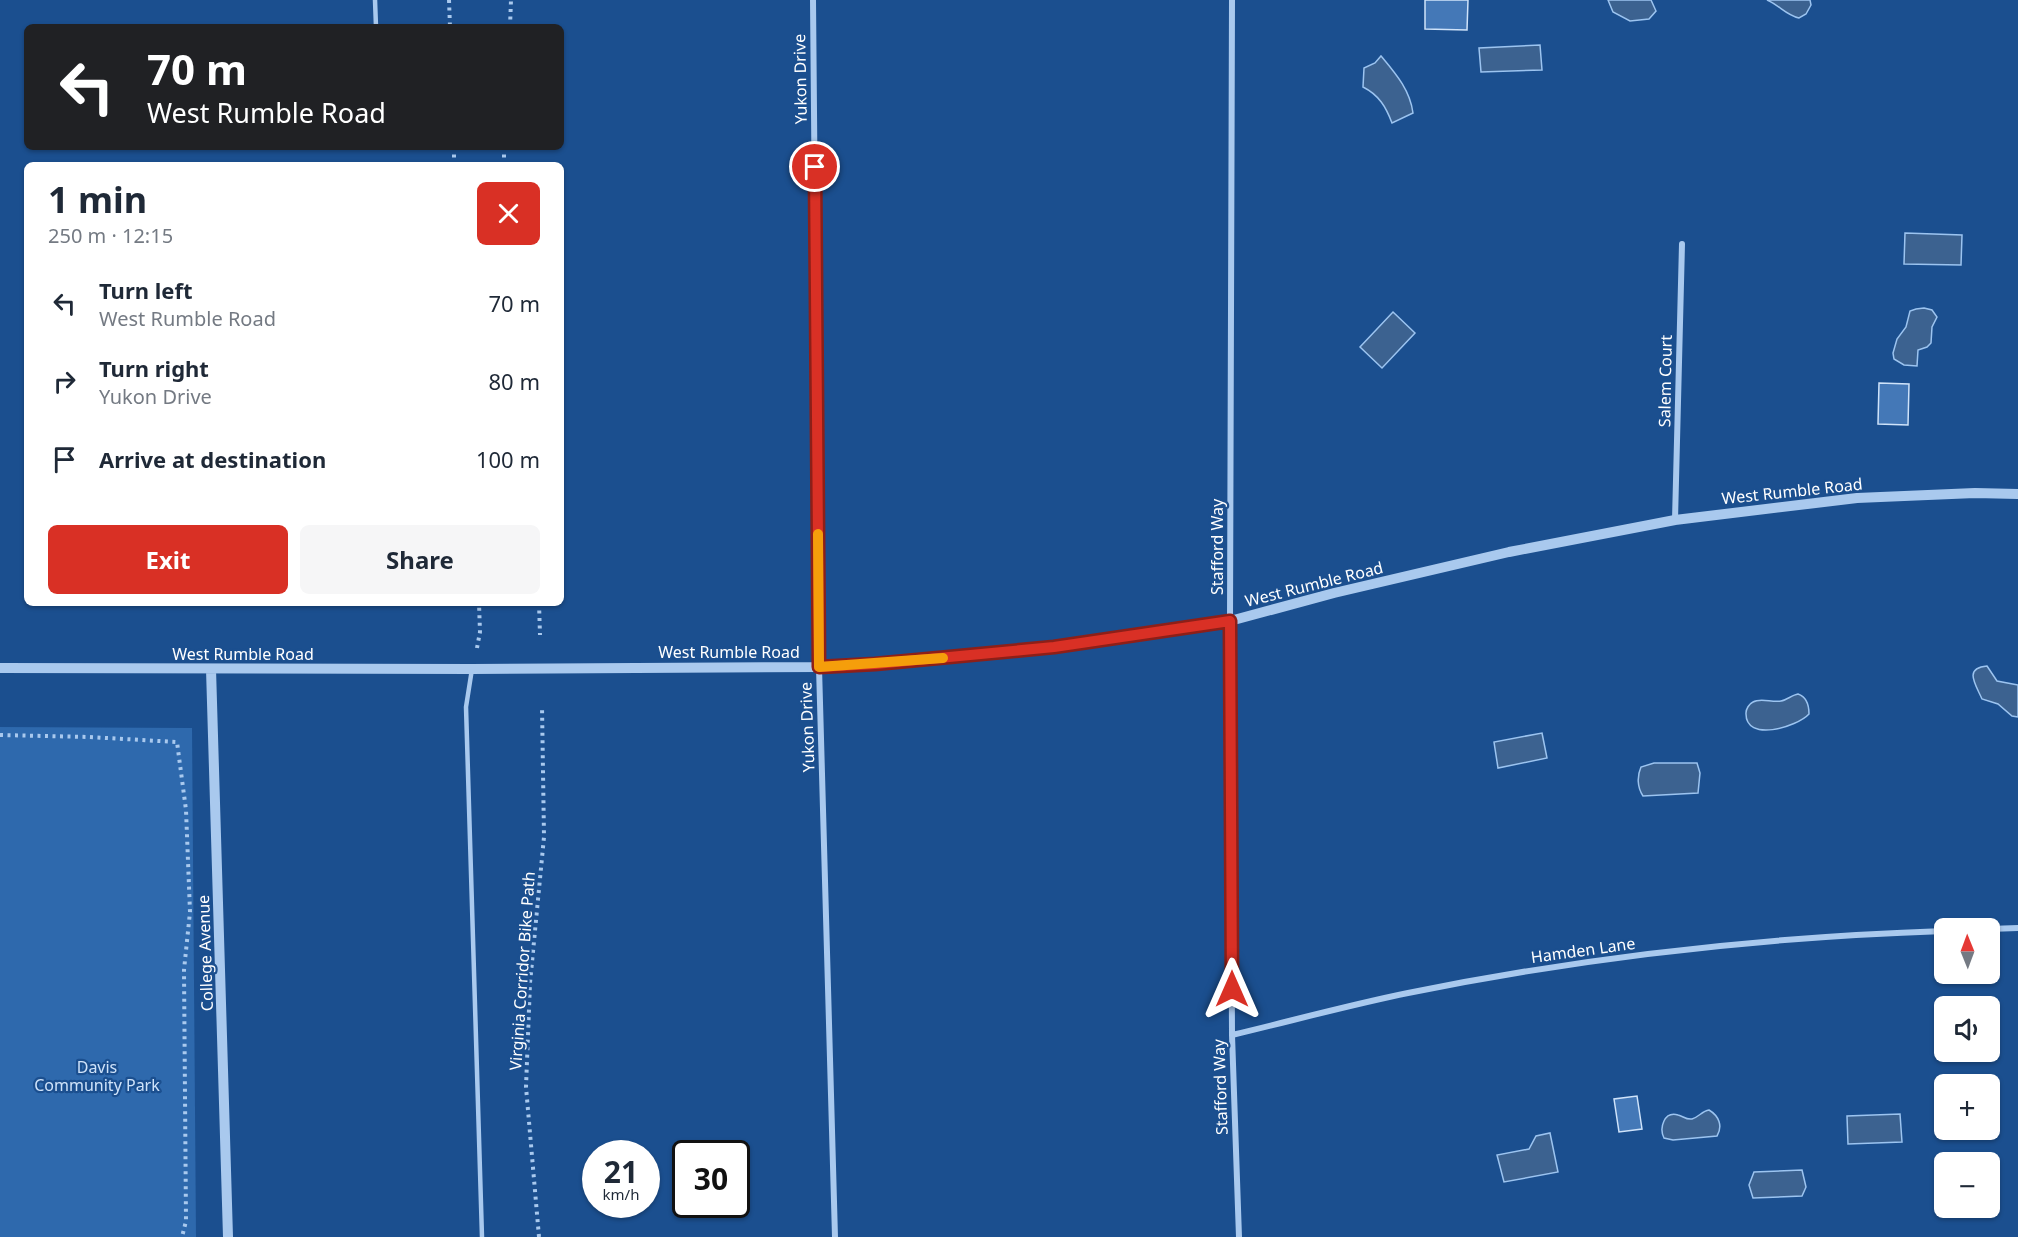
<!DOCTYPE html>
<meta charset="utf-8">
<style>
body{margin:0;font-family:"Noto Sans",sans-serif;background:#f6f6f7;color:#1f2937;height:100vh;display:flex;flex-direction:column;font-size:22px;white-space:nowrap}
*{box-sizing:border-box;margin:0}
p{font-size:20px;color:#747a83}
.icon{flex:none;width:33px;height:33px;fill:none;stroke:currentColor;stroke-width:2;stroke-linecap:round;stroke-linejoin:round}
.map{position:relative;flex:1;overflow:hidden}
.panel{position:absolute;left:24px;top:162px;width:540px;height:444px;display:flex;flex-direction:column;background:#fff;border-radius:9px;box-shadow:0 2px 4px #0004}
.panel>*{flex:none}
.hud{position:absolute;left:24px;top:24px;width:540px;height:126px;border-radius:9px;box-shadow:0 2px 4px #0004;background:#202124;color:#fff;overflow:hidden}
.needle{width:39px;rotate:359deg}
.controls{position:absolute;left:1934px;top:918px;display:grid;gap:12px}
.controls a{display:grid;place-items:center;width:66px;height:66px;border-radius:9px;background:#fff;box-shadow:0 2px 4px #0004;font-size:30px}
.speed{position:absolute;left:582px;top:1140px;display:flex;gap:12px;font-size:30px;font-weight:700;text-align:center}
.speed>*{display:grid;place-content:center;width:78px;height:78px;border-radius:50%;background:#fff;box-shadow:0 2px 4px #0004;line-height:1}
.speed small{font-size:15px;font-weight:400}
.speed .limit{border:3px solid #111;border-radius:9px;background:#fff;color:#111}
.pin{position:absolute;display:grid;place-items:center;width:51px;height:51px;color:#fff;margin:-26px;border:3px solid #fff;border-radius:50%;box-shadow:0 2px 6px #0007}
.me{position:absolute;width:66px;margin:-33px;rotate:0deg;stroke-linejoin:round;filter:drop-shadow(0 0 4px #0008)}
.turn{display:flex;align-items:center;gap:21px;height:126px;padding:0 24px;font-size:27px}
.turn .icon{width:78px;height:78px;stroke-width:2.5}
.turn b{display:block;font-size:42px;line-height:51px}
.round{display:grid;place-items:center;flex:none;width:63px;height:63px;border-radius:9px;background:#f6f6f7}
.summary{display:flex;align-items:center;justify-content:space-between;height:102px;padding:0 24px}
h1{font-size:36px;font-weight:700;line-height:45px}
.primary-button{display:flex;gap:12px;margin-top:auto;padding:12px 24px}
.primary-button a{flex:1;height:69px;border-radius:9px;background:#d93025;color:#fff;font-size:24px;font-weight:700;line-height:69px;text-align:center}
.primary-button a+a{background:#f6f6f7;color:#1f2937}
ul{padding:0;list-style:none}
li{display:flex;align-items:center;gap:18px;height:78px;padding:0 24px}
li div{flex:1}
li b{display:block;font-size:22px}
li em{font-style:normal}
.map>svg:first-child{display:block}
.green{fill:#2e69ad}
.water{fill:#3c6290;stroke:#9cc4f0;stroke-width:1.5}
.building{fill:#4478b7;stroke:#cfe3fa;stroke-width:1.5}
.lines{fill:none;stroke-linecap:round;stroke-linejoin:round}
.path{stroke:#a9c9ee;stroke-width:4;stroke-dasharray:3 4.5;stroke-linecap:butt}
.service{stroke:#a9c9ee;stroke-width:4.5}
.minor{stroke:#a9c9ee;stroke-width:6}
.tertiary{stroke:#a9c9ee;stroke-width:10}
.route-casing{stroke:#8d1f18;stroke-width:15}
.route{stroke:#d93025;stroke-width:10}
.slow{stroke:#f59e0b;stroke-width:10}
.labels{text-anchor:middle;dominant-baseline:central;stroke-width:4.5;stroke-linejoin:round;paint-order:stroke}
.street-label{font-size:16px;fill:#fff;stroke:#1b4f8f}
.park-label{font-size:16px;fill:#cfe3fa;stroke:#1b4f8f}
</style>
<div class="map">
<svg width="2018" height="1237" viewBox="0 0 2018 1237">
<rect width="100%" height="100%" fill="#1b4f8f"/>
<!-- green -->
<path class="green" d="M0,727L192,728L196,1237H0Z"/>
<!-- water -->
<path class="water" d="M1608,0H1651L1656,11L1649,19L1630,21L1613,12Z
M1767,0H1810L1811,5L1806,14L1799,18C1786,15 1779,5 1767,0Z
M1540,45L1542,70L1481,72L1479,48Z
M1381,56C1396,74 1410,90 1413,113L1392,123C1386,107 1379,95 1363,87L1364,68L1375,63Z
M1905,233L1962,235L1961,265L1904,264Z
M1924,308L1932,310L1937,317L1932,327L1931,343L1927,347L1918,350L1917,366L1904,365L1894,359L1893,353L1897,339L1906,327L1910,311L1916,309Z
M1393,312L1415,333L1382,368L1360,347Z
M1987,666L1997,681L2018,685V717L2012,716L1998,704L1982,699C1976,685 1963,668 1987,666Z
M1798,694C1807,697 1809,705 1809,714C1797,727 1745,743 1746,713C1746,709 1749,704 1753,702C1761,697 1772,703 1781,701C1787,700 1792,695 1798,694Z
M1542,733L1547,758L1498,768L1494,742Z
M1654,763H1697L1700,773L1698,793L1643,796C1637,787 1637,776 1641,767Z
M1709,1110C1719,1116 1723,1126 1717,1136L1673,1140L1664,1138C1659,1128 1664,1111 1678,1115C1683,1116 1686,1120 1692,1119C1699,1117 1702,1111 1709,1110Z
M1900,1114L1902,1142L1848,1144L1847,1116Z
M1550,1133L1558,1172L1504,1182L1497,1155L1529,1149L1536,1136Z
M1802,1170L1806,1187L1802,1196L1753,1198L1749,1185L1754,1172Z"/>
<!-- building -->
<path class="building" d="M1425,0H1468L1467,30L1425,29Z
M1879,383L1909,384L1908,425L1878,424Z
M1637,1096L1642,1129L1619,1132L1614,1099Z"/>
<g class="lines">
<!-- path -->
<path class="path" d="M449,0L450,27
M510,27L511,0
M454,147V165
M504,165V147
M539,603L540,635
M477,648L480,632L479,603
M0,735L89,737L177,742L186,810L190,912L184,970L186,1221L182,1237
M539,1237L526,1087L530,983L544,837L542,706"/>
<!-- service -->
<path class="service" d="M375,0L376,27
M472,669L466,707L482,1237"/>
<!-- minor -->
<path class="minor" d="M813,0L819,667L835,1237
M1232,0L1230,621L1232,1035L1239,1237
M1675,520L1682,244
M1989,929L2018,928
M1232,1035C1291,1021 1349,1005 1408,993C1585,957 1764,937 1944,931"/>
<!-- tertiary -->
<path class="tertiary" d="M0,668L472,669L819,667L875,664L1054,647L1230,621L1334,593L1509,552L1675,520L1857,498L1975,493L2018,494
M211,669L228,1237"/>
</g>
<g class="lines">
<defs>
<path id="route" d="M815,167L819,667L875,664L1054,647L1230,621L1232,989"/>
</defs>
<!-- route casing -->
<use href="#route" class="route-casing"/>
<!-- route -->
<use href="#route" class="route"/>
<!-- slow -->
<path class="slow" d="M818,534L819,667L943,658"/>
</g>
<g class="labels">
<!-- street labels -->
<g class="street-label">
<text transform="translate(800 79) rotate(-91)">Yukon Drive</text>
<text transform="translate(1665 381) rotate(-89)">Salem Court</text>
<text transform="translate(1792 491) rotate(-6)">West Rumble Road</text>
<text transform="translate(1217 547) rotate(-90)">Stafford Way</text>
<text transform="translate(1314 584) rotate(-14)">West Rumble Road</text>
<text x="729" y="652">West Rumble Road</text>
<text x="243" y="654">West Rumble Road</text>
<text transform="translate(807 727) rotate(-92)">Yukon Drive</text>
<text transform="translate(1583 950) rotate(-8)">Hamden Lane</text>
<text transform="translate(205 953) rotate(-92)">College Avenue</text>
<text transform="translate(522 971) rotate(-86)">Virginia Corridor Bike Path</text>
<text transform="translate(1220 1087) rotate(-92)">Stafford Way</text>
</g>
<!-- park labels -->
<g class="park-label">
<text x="97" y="1067">Davis<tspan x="97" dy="18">Community Park</tspan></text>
</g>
</g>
</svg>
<div class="controls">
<a><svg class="needle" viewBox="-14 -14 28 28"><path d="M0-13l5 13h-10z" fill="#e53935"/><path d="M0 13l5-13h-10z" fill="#747a83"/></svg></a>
<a><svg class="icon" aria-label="sound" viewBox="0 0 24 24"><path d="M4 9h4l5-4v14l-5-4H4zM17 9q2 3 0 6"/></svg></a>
<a>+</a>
<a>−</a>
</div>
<div class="speed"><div>21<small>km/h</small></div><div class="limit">30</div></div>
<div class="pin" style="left:815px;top:167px;background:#d93025"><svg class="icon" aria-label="arrive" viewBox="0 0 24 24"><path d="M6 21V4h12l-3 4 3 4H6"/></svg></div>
<svg class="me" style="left:1232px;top:989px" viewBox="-20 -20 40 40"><path d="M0-17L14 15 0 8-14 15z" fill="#d93025" stroke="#fff" stroke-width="4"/></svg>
<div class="hud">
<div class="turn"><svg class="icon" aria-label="left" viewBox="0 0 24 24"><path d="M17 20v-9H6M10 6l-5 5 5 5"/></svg><div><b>70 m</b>West Rumble Road</div></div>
</div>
<section class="panel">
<div class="summary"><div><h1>1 min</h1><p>250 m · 12:15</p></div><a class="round" style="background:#d93025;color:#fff"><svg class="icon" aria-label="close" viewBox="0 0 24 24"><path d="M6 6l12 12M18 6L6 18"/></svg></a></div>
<ul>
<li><svg class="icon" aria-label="left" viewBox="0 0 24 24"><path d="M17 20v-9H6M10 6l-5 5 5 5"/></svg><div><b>Turn left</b><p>West Rumble Road</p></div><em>70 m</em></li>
<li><svg class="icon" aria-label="right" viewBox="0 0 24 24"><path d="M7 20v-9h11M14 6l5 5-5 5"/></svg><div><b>Turn right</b><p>Yukon Drive</p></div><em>80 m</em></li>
<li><svg class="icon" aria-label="arrive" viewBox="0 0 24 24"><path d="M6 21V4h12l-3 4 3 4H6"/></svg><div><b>Arrive at destination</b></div><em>100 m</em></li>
</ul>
<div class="primary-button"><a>Exit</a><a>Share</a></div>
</section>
</div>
